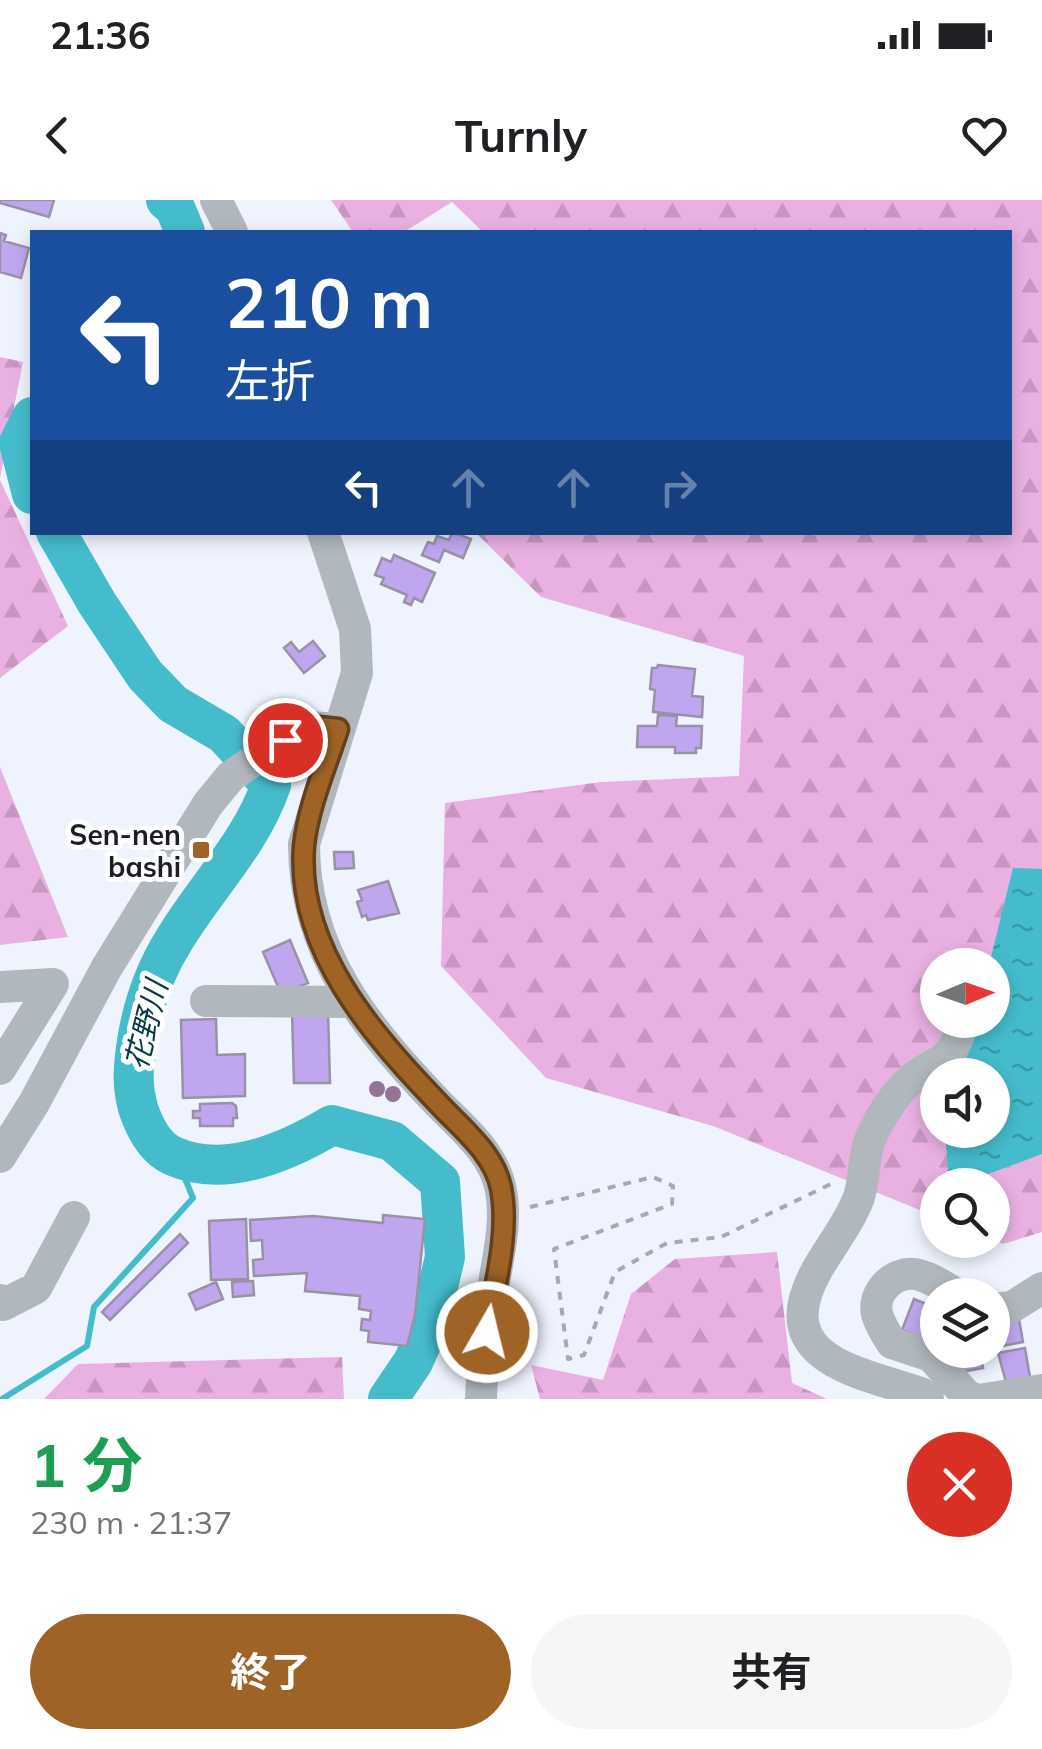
<!DOCTYPE html>
<html lang="ja">
<meta charset="utf-8">
<style>
body{margin:0;font-family:Mulish,"Noto Sans JP",sans-serif;background:#f6f6f6;color:#202124;height:100vh;display:flex;flex-direction:column;font-size:38px;white-space:nowrap}
*{box-sizing:border-box;margin:0}
p{font-size:32px;color:#757577}
.icon{flex:none;width:55px;height:55px;fill:none;stroke:currentColor;stroke-width:2;stroke-linecap:round;stroke-linejoin:round}
.map{position:relative;height:1199px;overflow:hidden}
.sheet{display:flex;flex-direction:column;background:#fff;flex:1}
.sheet>*{flex:none}
.hud{position:absolute;left:30px;top:30px;width:982px;height:305px;border-radius:0px;box-shadow:0 5px 15px #0003;background:#1a4fa0;color:#fff;overflow:hidden}
.needle{width:65px;rotate:88deg}
.controls{position:absolute;left:920px;top:748px;display:grid;gap:20px}
.controls a{display:grid;place-items:center;width:90px;height:90px;border-radius:50%;background:#fff;box-shadow:0 5px 15px #0003;font-size:50px}
.pin{position:absolute;display:grid;place-items:center;width:85px;height:85px;color:#fff;margin:-42px;border:5px solid #fff;border-radius:50%;box-shadow:0 2px 10px #0007}
.me{position:absolute;width:110px;margin:-55px;rotate:8deg;stroke-linejoin:round;filter:drop-shadow(0 0 8px #0008)}
.turn{display:flex;align-items:center;gap:35px;height:210px;padding:0 30px;font-size:45px}
.turn .icon{width:130px;height:130px;stroke-width:2.5}
.turn b{display:block;font-size:70px;line-height:85px}
.lanes{display:flex;align-items:center;height:95px;padding:0 30px;background:#0003;justify-content:center;gap:50px;direction:ltr}
.lanes .off{opacity:.35}
.round{display:grid;place-items:center;flex:none;width:105px;height:105px;border-radius:52px;background:#f6f6f6}
.headline{display:flex;align-items:center;justify-content:space-between;height:170px;padding:0 30px}
h1{font-size:60px;font-weight:700;line-height:75px;color:#1e9e55}
.primary-button{display:flex;gap:20px;margin-top:auto;padding:20px 30px}
.primary-button a{flex:1;height:115px;border-radius:60px;background:#9f6326;color:#fff;font-size:40px;font-weight:700;line-height:115px;text-align:center}
.primary-button a+a{background:#f6f6f6;color:#202124}
.status{display:flex;justify-content:space-between;align-items:center;height:70px;padding:0 50px;background:#fff;direction:ltr}
.status svg{height:28px;fill:currentColor}
header{display:flex;justify-content:space-between;align-items:center;height:130px;padding:0 30px;background:#fff;font-size:45px;font-weight:700}
.map>svg:first-child{display:block}
.forest{fill:url(#forest-firs);fill-rule:evenodd}
.water{fill:url(#water-ripples)}
.lines{fill:none;stroke-linecap:round;stroke-linejoin:round}
.stream{stroke:#45bccc;stroke-width:6}
.river{stroke:#45bccc;stroke-width:40}
.building{fill:#bfa6ef;stroke:#9892a4;stroke-width:2.5}
.path{stroke:#a5a9b2;stroke-width:4;stroke-dasharray:8 8;stroke-linecap:butt}
.minor{stroke:#b0b8bd;stroke-width:32}
.tree{fill:#917497}
.route-casing{stroke:#674019;stroke-width:25}
.route{stroke:#9f6326;stroke-width:18}
.poi-dot{fill:#9f6326;stroke:#fff;stroke-width:4}
.labels{text-anchor:middle;dominant-baseline:central;stroke-width:10;stroke-linejoin:round;paint-order:stroke}
.poi-label{font-size:28px;font-weight:bold;fill:#1c1e25;stroke:#fff;text-anchor:end}
.water-label{font-size:30px;font-style:italic;fill:#023b42;stroke:#fff}
</style>
<div class="status"><b>21:36</b><svg viewBox="0 0 49 12"><path d="M0 12V9h3v3zM5 12V6h3v6zM10 12V3h3v9zM15 12V0h3v12zM26 1h20v11H26zM47 4h2v5h-2z"/></svg></div>
<header><svg class="icon" aria-label="back" viewBox="0 0 24 24"><path d="M15 5l-7 7 7 7"/></svg>Turnly<svg class="icon" aria-label="heart" viewBox="0 0 24 24"><path d="M12 20l-8-8c-3-5 5-10 8-4 3-6 11-1 8 4z"/></svg></header>
<div class="map">
<svg width="1042" height="1199" viewBox="0 0 1042 1199">
<defs>
<pattern id="forest-firs" width="22" height="20" patternUnits="userSpaceOnUse" patternTransform="scale(2.5)"><rect width="22" height="20" fill="#e9b0e2"/><path d="M5 1l3.5 6h-7zM16 11l3.5 6h-7z" fill="#c797c2"/></pattern>
<pattern id="water-ripples" width="26" height="14" patternUnits="userSpaceOnUse" patternTransform="scale(2.5)"><rect width="26" height="14" fill="#45bccc"/><path d="M2 4q2-2 4 0t4 0M15 11q2-2 4 0t4 0" fill="none" stroke="#3998a5"/></pattern>
</defs>
<rect width="100%" height="100%" fill="#eef3fe"/>
<!-- forest -->
<path class="forest" d="M331,0H1042V1032L1003,1044L993,1039L992,985H938L937,1017L713,926L546,878L441,766L445,603L601,582L739,576L744,456L541,397L476,333L1010,332V32H483L452,2L404,32H353ZM938,765H992V820H938ZM938,875H992V930H938Z
M0,157L23,162L0,278Z
M0,280L68,426L0,478Z
M0,567L68,737L0,745Z
M777,1052L792,1183L827,1199H540L531,1165L603,1180L631,1094L675,1059Z
M342,1157L344,1199H44L78,1164Z"/>
<!-- water -->
<path class="water" d="M1013,668L1042,669V954L988,974L948,971L945,930H992V875H941L966,858L976,820H992V765H989Z"/>
<g class="lines">
<!-- stream -->
<path class="stream" d="M2,1199L87,1146L94,1107L193,998L176,957"/>
<!-- river -->
<path class="river" d="M166,0L175,8L185,32
M32,217L19,243L32,294
M56,332L97,403L145,475L173,504L224,534L271,585C251,643 206,687 174,740C154,772 141,811 136,848C133,870 132,886 138,908C144,926 155,948 173,956C225,979 287,952 332,925L392,941L440,982L445,1057L428,1129L413,1162L388,1199"/>
</g>
<!-- building -->
<path class="building" d="M0,0H54L49,17L0,3Z
M0,33L6,35L4,41L29,48L21,78L0,72Z
M452,332L471,339L463,358L444,350L439,362L422,355L428,342L434,344L437,336L449,340Z
M394,355L435,373L422,402L414,398L411,405L404,402L407,395L381,384L384,378L375,375L382,358L391,362Z
M313,441L325,456L304,473L284,448L291,442L299,452Z
M658,465L695,469L692,496L703,497L702,517L653,512L655,490L650,489L652,468H657Z
M658,515L677,516L676,526H702L701,548H696V553H675V547H637L638,526H657Z
M334,652H353L354,668L335,669Z
M388,681L399,713L368,720L366,715L362,717L357,702L362,700L358,690Z
M290,740L308,783L281,794L263,752Z
M328,811L330,883H294L292,812Z
M216,819L217,855L245,854V896L183,898L181,820Z
M232,903L236,906L237,918H233V926H200V918H193V911H200V904Z
M383,1015L425,1019L415,1115L407,1146L368,1142L369,1131L361,1130L362,1119L370,1120L371,1111L359,1109L360,1096L305,1091L307,1073L254,1076L253,1060L263,1059L262,1040L251,1041L250,1020L313,1016L383,1023Z
M246,1019L248,1079L211,1080L209,1021Z
M180,1034L188,1043L110,1120L102,1112Z
M253,1081L254,1095L233,1097L232,1082Z
M216,1082L223,1099L196,1110L189,1094Z
M914,1099L936,1108L938,1104V1144L902,1130Z
M1019,1119L1023,1142L992,1148L993,1124Z
M1025,1148L1030,1177L1006,1182L998,1153Z
M954,1150H979L983,1168L961,1172Z"/>
<g class="lines">
<!-- path -->
<path class="path" d="M530,1007L653,977L673,986L672,1004L554,1049L568,1159L584,1155L615,1072L667,1043L721,1037L837,981"/>
<!-- minor -->
<path class="minor" d="M216,0L232,32
M323,332L355,429L357,473L304,644C304,753 365,826 437,902C460,926 492,951 500,986C507,1015 500,1049 495,1077C489,1118 482,1158 481,1199
M0,787L53,784L0,869
M206,801L353,802
M0,957L34,903L107,767L208,604L231,576L285,539L310,527L338,529
M959,1095C947,1089 929,1076 915,1074C893,1071 872,1093 877,1114C880,1125 886,1134 892,1143L931,1156L968,1197L976,1199
M0,1100L3,1105L36,1088L74,1017
M992,1109L1012,1107L1042,1088
M928,1199L921,1193C858,1172 767,1159 817,1070C830,1047 850,1022 859,997C865,978 863,955 871,937C878,921 893,897 905,885C935,856 952,870 963,820
M985,1199L1042,1190"/>
</g>
<!-- trees -->
<g class="tree">
<circle cx="377" cy="889" r="8"/>
<circle cx="393" cy="894" r="8"/>
</g>
<g class="lines">
<defs>
<path id="route" d="M285,540L310,526L338,529C326,566 308,607 304,646C296,749 373,835 438,903C461,928 494,953 501,988C510,1033 494,1088 487,1132"/>
</defs>
<!-- route casing -->
<use href="#route" class="route-casing"/>
<!-- route -->
<use href="#route" class="route"/>
</g>
<!-- markers -->
<rect class="poi-dot" x="191" y="640" width="20" height="20" rx="5"/>
<g class="labels">
<!-- poi labels -->
<g class="poi-label">
<text x="181" y="634">Sen-nen<tspan x="181" dy="32">bashi</tspan></text>
</g>
<!-- water labels -->
<g class="water-label">
<text transform="translate(146 825) rotate(-76)">花野川</text>
</g>
</g>
</svg>
<div class="controls">
<a><svg class="needle" viewBox="-14 -14 28 28"><path d="M0-13l5 13h-10z" fill="#e53935"/><path d="M0 13l5-13h-10z" fill="#757577"/></svg></a>
<a><svg class="icon" aria-label="sound" viewBox="0 0 24 24"><path d="M4 9h4l5-4v14l-5-4H4zM17 9q2 3 0 6"/></svg></a>
<a><svg class="icon" aria-label="search" viewBox="0 0 24 24"><circle cx="10" cy="10" r="6"/><path d="M15 15l6 6"/></svg></a>
<a><svg class="icon" aria-label="layers" viewBox="0 0 24 24"><path d="M12 4l9 5-9 5-9-5zM3 14l9 5 9-5"/></svg></a>
</div>
<div class="pin" style="left:285px;top:540px;background:#d93025"><svg class="icon" aria-label="arrive" viewBox="0 0 24 24"><path d="M6 21V4h12l-3 4 3 4H6"/></svg></div>
<svg class="me" style="left:487px;top:1132px" viewBox="-20 -20 40 40"><circle r="17" fill="#9f6326" stroke="#fff" stroke-width="3"/><path d="M0-11L8 9 0 5-8 9z" fill="#fff"/></svg>
<div class="hud">
<div class="turn"><svg class="icon" aria-label="left" viewBox="0 0 24 24"><path d="M17 20v-9H6M10 6l-5 5 5 5"/></svg><div><b>210 m</b>左折</div></div>
<div class="lanes"><svg class="icon" aria-label="left" viewBox="0 0 24 24"><path d="M17 20v-9H6M10 6l-5 5 5 5"/></svg><svg class="icon off" aria-label="ahead" viewBox="0 0 24 24"><path d="M12 20V5M6 11l6-6 6 6"/></svg><svg class="icon off" aria-label="ahead" viewBox="0 0 24 24"><path d="M12 20V5M6 11l6-6 6 6"/></svg><svg class="icon off" aria-label="right" viewBox="0 0 24 24"><path d="M7 20v-9h11M14 6l5 5-5 5"/></svg></div>
</div>
</div>
<section class="sheet">
<div class="headline"><div><h1>1 分</h1><p>230 m · 21:37</p></div><a class="round" style="background:#d93025;color:#fff"><svg class="icon" aria-label="close" viewBox="0 0 24 24"><path d="M6 6l12 12M18 6L6 18"/></svg></a></div>
<div class="primary-button"><a>終了</a><a>共有</a></div>
</section>
